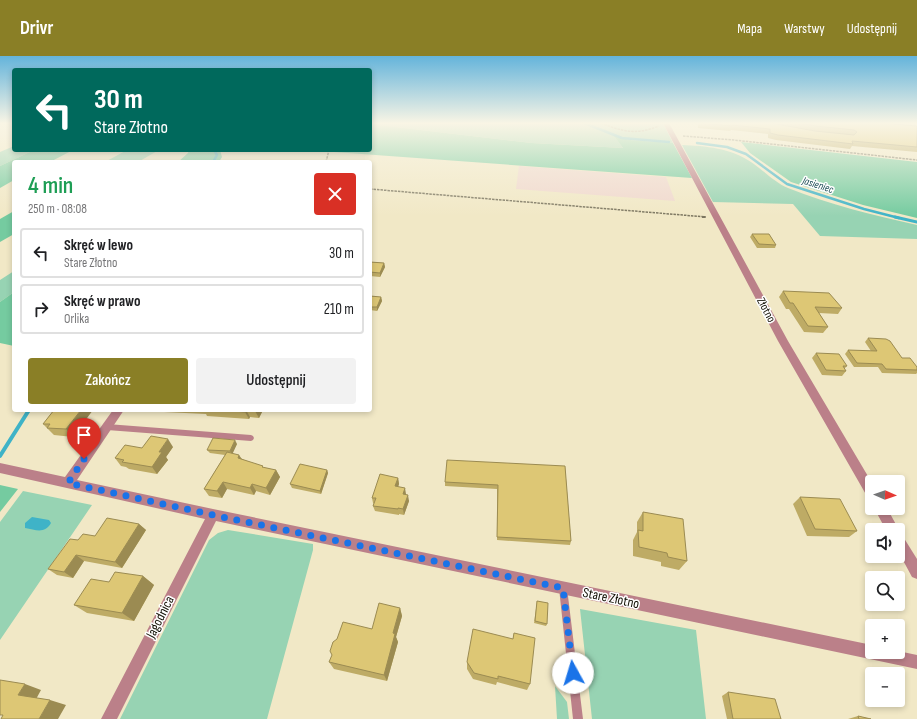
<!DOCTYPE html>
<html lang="pl">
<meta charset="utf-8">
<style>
body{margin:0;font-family:"Sofia Sans Condensed",sans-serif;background:#f2f2f2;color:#202124;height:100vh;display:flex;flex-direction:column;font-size:15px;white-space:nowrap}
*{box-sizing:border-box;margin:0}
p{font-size:13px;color:#757577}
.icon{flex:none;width:22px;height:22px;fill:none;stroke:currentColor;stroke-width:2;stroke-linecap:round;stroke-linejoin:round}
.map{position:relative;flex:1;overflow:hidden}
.side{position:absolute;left:12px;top:104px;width:360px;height:252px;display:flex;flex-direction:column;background:#fff;border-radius:4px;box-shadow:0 2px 6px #0003}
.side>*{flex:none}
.guide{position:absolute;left:12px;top:12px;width:360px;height:84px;border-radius:4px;box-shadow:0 2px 6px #0003;background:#00695c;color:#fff;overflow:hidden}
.needle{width:26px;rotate:92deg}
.tools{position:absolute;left:865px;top:419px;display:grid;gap:8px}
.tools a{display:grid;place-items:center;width:40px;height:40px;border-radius:4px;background:#fff;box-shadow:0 2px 6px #0003;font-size:20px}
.pin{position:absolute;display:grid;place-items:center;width:34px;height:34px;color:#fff;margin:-41px -17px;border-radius:50% 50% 50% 0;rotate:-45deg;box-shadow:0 0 4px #0007}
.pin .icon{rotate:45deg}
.me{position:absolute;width:44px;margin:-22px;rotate:354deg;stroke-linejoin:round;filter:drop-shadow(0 0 3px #0008)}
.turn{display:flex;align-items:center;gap:14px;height:84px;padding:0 16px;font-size:18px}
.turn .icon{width:52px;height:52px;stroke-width:2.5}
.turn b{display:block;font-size:28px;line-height:34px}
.round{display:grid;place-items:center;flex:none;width:42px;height:42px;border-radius:4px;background:#f2f2f2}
.summary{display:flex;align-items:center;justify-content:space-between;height:68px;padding:0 16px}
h1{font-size:24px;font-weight:600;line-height:30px;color:#1e9e55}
.button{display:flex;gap:8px;margin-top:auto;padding:8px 16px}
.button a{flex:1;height:46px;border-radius:4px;background:#8a7f26;color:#fff;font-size:16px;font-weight:600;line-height:46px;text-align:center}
.button a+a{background:#f2f2f2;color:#202124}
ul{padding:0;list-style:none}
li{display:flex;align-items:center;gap:12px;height:50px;margin:0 8px 6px;padding:0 8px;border:2px solid #e0e0e0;border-radius:4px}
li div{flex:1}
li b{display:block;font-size:15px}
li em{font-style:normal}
header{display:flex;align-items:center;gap:24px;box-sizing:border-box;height:56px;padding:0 20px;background:#8a7f26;color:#fff}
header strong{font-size:19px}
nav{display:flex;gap:22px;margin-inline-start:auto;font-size:14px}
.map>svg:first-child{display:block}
.industrial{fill:#f0d8ce}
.green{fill:#97d3b3}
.forest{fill:#75cba0}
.water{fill:#3fb3c7}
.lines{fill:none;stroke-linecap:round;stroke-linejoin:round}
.stream-far2{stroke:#3fb3c7;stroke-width:2.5}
.stream-far1{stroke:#3fb3c7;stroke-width:3}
.stream{stroke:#3fb3c7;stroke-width:4}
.path-far1{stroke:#7c7660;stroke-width:1.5;stroke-dasharray:2.5 1;stroke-linecap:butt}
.path{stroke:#7c7660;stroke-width:2;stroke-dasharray:3 1.5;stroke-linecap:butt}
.service{fill:#bb8089;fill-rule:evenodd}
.minor{fill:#bb8089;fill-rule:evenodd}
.tertiary{fill:#bb8089;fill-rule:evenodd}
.wall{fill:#beab65}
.shaded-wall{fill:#9b8b52}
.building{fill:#ddc775;stroke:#9b8b52}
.route{stroke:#1a73e8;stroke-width:7;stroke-dasharray:0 12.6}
.labels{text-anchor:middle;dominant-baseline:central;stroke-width:3;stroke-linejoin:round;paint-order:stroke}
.far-water-label{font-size:11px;font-style:italic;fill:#21515a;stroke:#fff}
.street-label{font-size:12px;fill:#131005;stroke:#fff}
.near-street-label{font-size:14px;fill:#131005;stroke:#fff}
</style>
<header>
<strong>Drivr</strong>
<nav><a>Mapa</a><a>Warstwy</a><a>Udostępnij</a></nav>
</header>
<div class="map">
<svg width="917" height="663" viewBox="0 0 917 663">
<rect width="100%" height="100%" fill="#f1e8c6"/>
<!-- industrial -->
<path class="industrial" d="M519,110L666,121L675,145L516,133Z"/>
<!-- green -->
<path class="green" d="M370,67H663L673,87L630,84L615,81L623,92L532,87L370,68Z
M682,89C706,90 730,92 751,106C763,114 775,127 788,132C830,149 874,159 917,169V183L820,180L793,148L713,146Z
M14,90V94H34L0,110V96Z
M127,94H159L138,106H105Z
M14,215V236L0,246V224Z
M23,435L92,449L0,584V466Z
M228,474L313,488V494L267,663H120L209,484L218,477Z
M580,553L696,574L706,663H592Z
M555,630L567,646L569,663H557Z"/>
<!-- forest -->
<path class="forest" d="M370,68L532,87L623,92L614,80L630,84L673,87L692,122L334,96V94H370Z
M741,86L917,106V162L863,149L791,126L750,97Z
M34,94H73L50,106H14V124L0,132V110Z
M189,94H220L222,101L219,106H178L188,97Z
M14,155V178L0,186V163Z
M14,236V290L0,287V246Z
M0,429L18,433L0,456Z"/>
<!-- water -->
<path class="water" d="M32,461L49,464L51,467C45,478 36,474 25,472V467Z"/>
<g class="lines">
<!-- stream-far2 -->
<path class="stream-far2" d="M584,67L622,82L669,86
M697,87L727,91L746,98L787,128L864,153L899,162
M213,106L217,99L214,94"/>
<!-- stream-far1 -->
<path class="stream-far1" d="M895,161L917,166"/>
<!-- stream -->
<path class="stream" d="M0,400L29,354"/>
<!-- path-far1 -->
<path class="path-far1" d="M601,67C624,76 635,79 659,70
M683,80L734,84L917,104
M326,106L329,94
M370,133L706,161"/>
<!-- path -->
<path class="path" d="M702,161H706"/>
<!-- service -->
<path class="service" d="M107,368L251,379L253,380L254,382L253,384L251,385L107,374L105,373L104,371L105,369Z
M563,528L566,529L567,532L583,663H573L559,532L560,529Z"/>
<!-- minor -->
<path class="minor" d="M113,354H124L77,424L213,453L872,589V596H898V595L917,599V613L216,465L117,663H101L205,463L0,417V407L65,421Z"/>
<!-- tertiary -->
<path class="tertiary" d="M663,67H669L788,285L872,427V443L868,442L778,285Z
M874,452H887L899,474L898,477V474H886Z
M898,477L902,479L917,503V523L912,521L898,495Z"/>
</g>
<!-- wall -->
<path class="wall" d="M684,67H883L917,70V96L852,90L850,93L776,84L768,82V78L731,74L730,75L698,72V68Z
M752,178L776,189L775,192H757L750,181Z
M370,206L384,207L385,211L380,221L370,220Z
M783,235L842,252L838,258L819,257L828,271L823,277L804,276L789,253H786L779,241Z
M370,240L381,241L382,245L377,255L370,254Z
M868,282L902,302L917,311V317L916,318L882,317L878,311H854L845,298L848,294L871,295L865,286Z
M816,297L847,310L844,313L846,315L842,320L822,319L812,302Z
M54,354L73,381L54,379L43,368Z
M142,354H263L259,362L250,361L249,363L207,360L206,358L143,355Z
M237,388L232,397L242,403L264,412L276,414L280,421L270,439L256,435L254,439L227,433L222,442L209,440L204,433L225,399L210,397L207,394Z
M173,391L166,401L168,404L157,418L129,413L126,411L121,410L115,402L142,392Z
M565,410L571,485L570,489L497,484V433L445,430V426Z
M327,414L328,417L321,438L292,432L290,428Z
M398,422L399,428L398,431L405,432V439L409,445L404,459L399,458V459L375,455L373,450L374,448L373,447L372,442Z
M800,441L857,475L849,481L807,480L793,448Z
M643,456L687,505L679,514L661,510V506L633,500V484L637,476V466Z
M139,468L146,474L122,512L84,505L73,522L57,519L48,513L78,484L95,480Z
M143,520L154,529L134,565L87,557L74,549L109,526Z
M537,545L547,568L546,570L534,567Z
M400,552L402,560L396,581L398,586L387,625L334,613L329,606L372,573Z
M514,577L530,628L527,634L497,626L496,629L473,623L467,613V606L513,583Z
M728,636L781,663H727L722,640Z
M858,660L871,663H848Z"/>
<!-- shaded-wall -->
<path class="shaded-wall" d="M384,207L385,211L380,221V217Z
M381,241L382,245L377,255V251Z
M81,354H93L73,381L66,373Z
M246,354L250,361L249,363L245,356Z
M256,354H263L259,362L255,355Z
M168,383L173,391L166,401L168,404L157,418L152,411L159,396Z
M235,384L237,388L232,399L230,395Z
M239,399L244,406L238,402Z
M276,414L280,421L270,439L266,432Z
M327,414L328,417L321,438L320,435Z
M398,422L399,428L396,436L395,430Z
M223,426L227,433L222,442L217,435Z
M252,428L256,435L254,439L250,432Z
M405,432L406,438L404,444L403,438Z
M408,439L409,445L404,459L403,453Z
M139,468L146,474L122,512L115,506Z
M76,499L84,505L73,522L64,516Z
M143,520L154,529L134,565L122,557Z
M400,552L402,560L396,581L398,586L387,625L384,619L393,577Z
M25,628L41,634L35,645L18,639Z
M50,644L66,649L58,663H39Z"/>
<!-- building -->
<path class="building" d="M700,67H771L815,75L854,79L857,76L854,74L816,70L799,67H883L917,70V91L852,85L853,88L778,79L770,77V73L732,69V70Z
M752,178H769L776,189L759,188Z
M370,206L384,207L380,217L370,216Z
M783,235L829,237L842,252L815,251L828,271L808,270L793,247H790Z
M370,240L381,241L377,251H370Z
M868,282L886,283L890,285L902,302H910L917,311V314L886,313L882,308L857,307L848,294L877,295Z
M816,297L839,298L847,310H843L846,315L826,314Z
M54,354H81L66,373L47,372L50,368H43Z
M221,354H246L245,356Z
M151,380L168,383L159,396H162L152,411L122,406L124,404L115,402L125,389L142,392Z
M213,382L235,384L230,395L207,394Z
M227,396L239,399L238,402L263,410L262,411L276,414L266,432L252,428L250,432L223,426L217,435L204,433Z
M447,404L565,410L571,485L497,481L498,429L445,426Z
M300,408L327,414L320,435L290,428Z
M380,418L398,422L395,430L405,432L403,438L408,439L403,453L398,452V453L373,450L376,442H372Z
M800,441L840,443L857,475L815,473Z
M643,456L683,463L687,505L668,501L667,497L639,491L638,474L643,475Z
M107,462L139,468L115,506L76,499L64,516L48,513L70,483L78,484L83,478L95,480Z
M115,516L143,520L122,557L74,549L91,523L109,526Z
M537,545L548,547L547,568L535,565Z
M379,547L400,552L393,577L395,578L384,619L329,606L332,599L330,595L333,586L337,583L343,566L372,573Z
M473,573L513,583L514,577L535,582L530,628L498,620V623L474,617L467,606Z
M0,624L25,628L18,639L50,644L39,663H1L3,659H0Z
M728,636L775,643L781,663H733Z
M858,660L871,663H859Z"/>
<!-- sky -->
<linearGradient id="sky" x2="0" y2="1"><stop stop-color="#64b4db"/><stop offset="0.42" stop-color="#f9f5e5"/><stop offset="1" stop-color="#f9f5e5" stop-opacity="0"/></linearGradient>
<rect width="917" height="160" fill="url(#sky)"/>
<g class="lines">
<!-- route -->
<path class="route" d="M84,403L68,427L213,459L563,532L573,617"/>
</g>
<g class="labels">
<!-- far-water labels -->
<g class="far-water-label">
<text transform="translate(818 129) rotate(18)">Jasieniec</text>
</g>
<!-- street labels -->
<g class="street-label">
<text transform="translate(766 254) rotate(62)">Złotno</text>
</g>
<!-- near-street labels -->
<g class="near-street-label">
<text transform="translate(611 542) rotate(12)">Stare Złotno</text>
<text transform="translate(160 561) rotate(-63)">Jagodnica</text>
</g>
</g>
</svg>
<div class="tools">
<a><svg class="needle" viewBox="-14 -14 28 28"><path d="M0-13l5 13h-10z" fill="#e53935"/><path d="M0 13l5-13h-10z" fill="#757577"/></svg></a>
<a><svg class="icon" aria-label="sound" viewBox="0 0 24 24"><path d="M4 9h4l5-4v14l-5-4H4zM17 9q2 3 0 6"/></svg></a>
<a><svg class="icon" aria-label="search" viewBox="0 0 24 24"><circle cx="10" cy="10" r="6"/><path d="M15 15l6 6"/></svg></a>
<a>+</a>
<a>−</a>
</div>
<div class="pin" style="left:84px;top:403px;background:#d93025"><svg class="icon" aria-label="arrive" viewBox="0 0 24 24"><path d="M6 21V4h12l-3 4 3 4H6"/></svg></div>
<svg class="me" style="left:573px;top:617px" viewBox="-20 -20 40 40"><circle r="19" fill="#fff"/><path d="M0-13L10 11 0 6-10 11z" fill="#1a73e8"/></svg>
<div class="guide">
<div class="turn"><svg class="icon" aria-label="left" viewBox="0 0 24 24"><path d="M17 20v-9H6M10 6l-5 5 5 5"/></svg><div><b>30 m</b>Stare Złotno</div></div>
</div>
<section class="side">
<div class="summary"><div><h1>4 min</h1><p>250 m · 08:08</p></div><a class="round" style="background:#d93025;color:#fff"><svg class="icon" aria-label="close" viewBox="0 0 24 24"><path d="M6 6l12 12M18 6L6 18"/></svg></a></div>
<ul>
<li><svg class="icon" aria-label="left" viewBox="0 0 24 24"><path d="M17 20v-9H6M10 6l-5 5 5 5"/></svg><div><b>Skręć w lewo</b><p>Stare Złotno</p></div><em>30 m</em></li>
<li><svg class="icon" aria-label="right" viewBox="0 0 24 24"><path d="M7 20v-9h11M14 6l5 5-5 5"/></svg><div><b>Skręć w prawo</b><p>Orlika</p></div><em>210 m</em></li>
</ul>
<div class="button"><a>Zakończ</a><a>Udostępnij</a></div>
</section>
</div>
